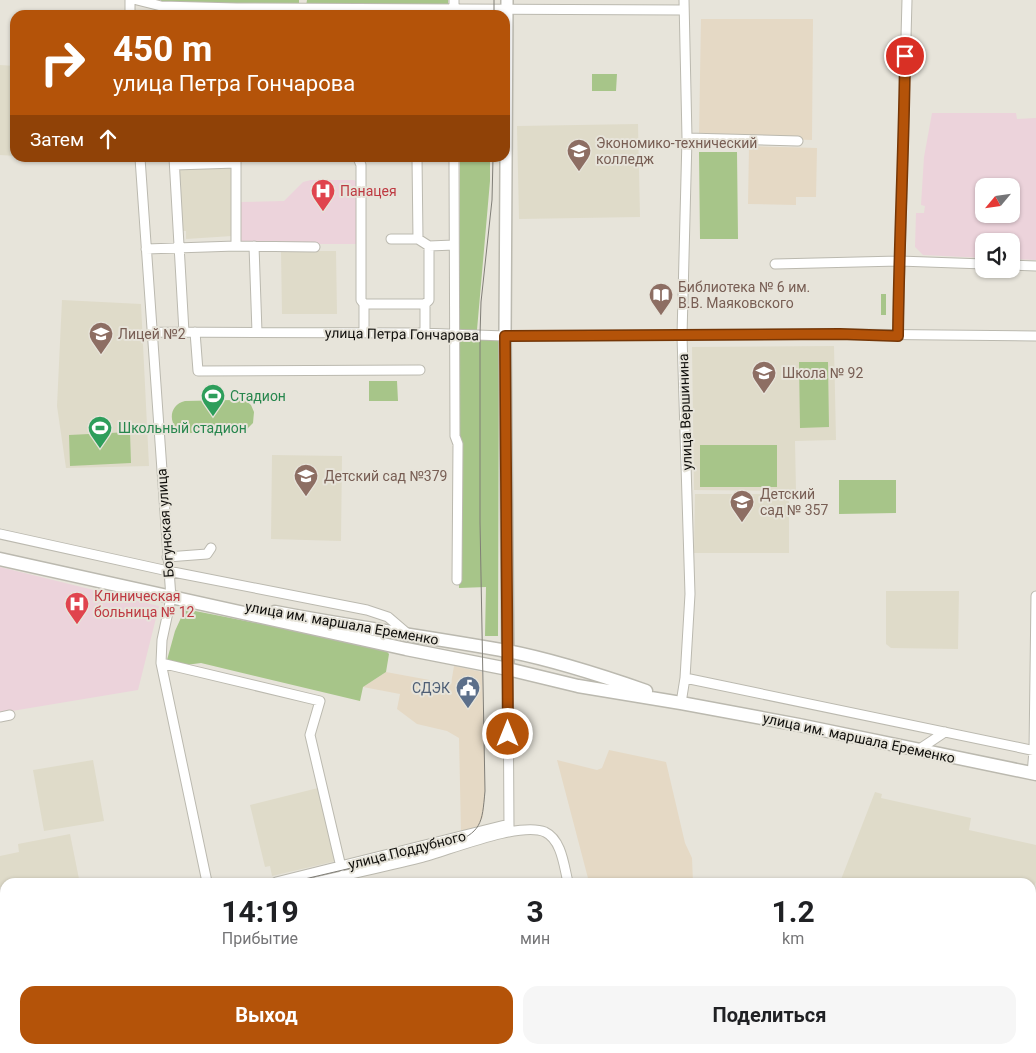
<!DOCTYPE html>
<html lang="ru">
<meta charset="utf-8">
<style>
body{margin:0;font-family:Roboto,sans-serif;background:#f6f6f6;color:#202124;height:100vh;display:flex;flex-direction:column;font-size:19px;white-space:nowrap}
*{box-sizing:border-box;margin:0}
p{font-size:16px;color:#757577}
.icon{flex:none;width:28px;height:28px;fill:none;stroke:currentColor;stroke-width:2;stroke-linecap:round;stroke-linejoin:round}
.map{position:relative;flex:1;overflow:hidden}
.drawer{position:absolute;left:0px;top:878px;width:1036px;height:176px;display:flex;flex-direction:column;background:#fff;border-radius:15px 15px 0 0;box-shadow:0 1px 4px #0004}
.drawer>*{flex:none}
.hud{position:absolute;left:10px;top:10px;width:500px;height:152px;border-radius:15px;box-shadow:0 1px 4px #0004;background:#b45309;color:#fff;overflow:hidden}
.needle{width:32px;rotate:241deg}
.fabs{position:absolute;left:975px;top:178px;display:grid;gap:10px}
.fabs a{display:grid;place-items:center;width:45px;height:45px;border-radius:10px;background:#fff;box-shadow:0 1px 4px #0004;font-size:25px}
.pin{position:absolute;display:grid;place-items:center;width:42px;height:42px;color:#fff;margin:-21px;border:2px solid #fff;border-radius:50%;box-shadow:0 1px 5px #0007}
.me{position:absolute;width:55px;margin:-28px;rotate:0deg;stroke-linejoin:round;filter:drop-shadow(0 0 4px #0008)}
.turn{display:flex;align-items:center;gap:18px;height:105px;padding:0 20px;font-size:22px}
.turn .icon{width:65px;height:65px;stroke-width:2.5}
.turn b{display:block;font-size:35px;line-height:42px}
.then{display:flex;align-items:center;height:48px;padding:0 20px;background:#0003;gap:10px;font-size:19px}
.eta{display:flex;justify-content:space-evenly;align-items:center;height:85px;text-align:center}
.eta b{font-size:30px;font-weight:700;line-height:35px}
.cta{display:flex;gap:10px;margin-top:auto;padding:10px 20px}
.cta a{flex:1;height:58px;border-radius:15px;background:#b45309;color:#fff;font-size:20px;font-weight:700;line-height:58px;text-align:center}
.cta a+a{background:#f6f6f6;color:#202124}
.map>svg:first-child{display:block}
.commercial{fill:#e5d9c5}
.built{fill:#dfdbc9}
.medical{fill:#ecd3db;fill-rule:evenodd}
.green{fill:#a7c589}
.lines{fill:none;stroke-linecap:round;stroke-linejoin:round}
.minor-casing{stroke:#bbb9af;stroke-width:11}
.major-casing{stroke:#bbb9af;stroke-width:14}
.highway-casing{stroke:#bbb9af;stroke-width:15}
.minor{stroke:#fff;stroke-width:9}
.major{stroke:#fff;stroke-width:11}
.highway{stroke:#fff;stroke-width:12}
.tram{stroke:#807e77;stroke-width:1}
.route-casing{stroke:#753606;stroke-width:12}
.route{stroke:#b45309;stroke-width:9}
.labels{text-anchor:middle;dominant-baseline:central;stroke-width:4;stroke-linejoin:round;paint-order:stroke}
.education-label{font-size:14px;fill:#785e54;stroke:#e7e4da;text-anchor:start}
.health-label{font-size:14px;fill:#be3a42;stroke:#e7e4da;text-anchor:start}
.street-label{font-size:14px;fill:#100f0c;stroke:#e7e4da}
.leisure-label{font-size:14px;fill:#27864d;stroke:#e7e4da;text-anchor:start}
.service-label{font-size:14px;fill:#4e5e75;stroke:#e7e4da;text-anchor:end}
</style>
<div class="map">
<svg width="1036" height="1053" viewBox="0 0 1036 1053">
<rect width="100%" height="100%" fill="#e7e4da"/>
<!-- commercial -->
<path class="commercial" d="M701,19H813L812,140L699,136Z
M749,146L817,148L816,197H796V205L748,204Z
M454,666L482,672L485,791L483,817L476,830L461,831L459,738L447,731L417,724L397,709L400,694L363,687L386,672L451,684Z
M609,750L666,762L685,843L692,858L693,882H589L557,760L597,770L602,768Z"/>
<!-- built -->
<path class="built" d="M0,65L15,66V156L0,155Z
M638,124L640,217L519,219L517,126Z
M231,167L232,236L186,239V231H183L178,169Z
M281,251H336L337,314H282Z
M62,300L141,304L149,466L66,468L57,406Z
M834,346L836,440L795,441L796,491L694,490L692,347Z
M272,455L342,456L341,541L271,539Z
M695,494H789V553H694Z
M886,591H959L958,649L891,648L886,644Z
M93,760L104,821L44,831L33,770Z
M318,788L336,861L272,876L270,866L265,867L250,805Z
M875,792L882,794L881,798L971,818L969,830L1036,845V882L1031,892V882H840Z
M70,834L79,879L59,882H5V887H0V856L19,852L18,844Z
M34,1049H72L73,1053H68L67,1051L35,1053Z
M493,1049H595L596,1053H494Z
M921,1049H960L958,1053H931Z"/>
<!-- medical -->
<path class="medical" d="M932,113H1016L1017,119L1036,118V260L1011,259V241H984V258L923,255L915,247L916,213H924L925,206L921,205L924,157ZM984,186H1011V214H984Z
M311,180H354L357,182L358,244H290L241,241L240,202L284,201L303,182Z
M0,567L159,606L138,690L0,713Z"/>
<!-- green -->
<path class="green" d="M161,0H299V6L161,4Z
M307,0H448V7L306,6Z
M592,74H617L616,91H592Z
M699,152H737L738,239H700Z
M460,158H490V181L477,330H459Z
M881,294H886V315H881Z
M458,340H499L498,636H485L486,587L459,588Z
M799,362H828L829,427L800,428Z
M369,381H397L398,401H369Z
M232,400L246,401L251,405L254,412L253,423L245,431L188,433C168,432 166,405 185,401Z
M130,432L131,463L70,466L69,435Z
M700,445H777V487H700Z
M839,480H896V513L839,514Z
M185,609L384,648L389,654L386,672L363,687L360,701L201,663L170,667L167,660L175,631Z
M119,1049H180L162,1053H121Z"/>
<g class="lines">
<defs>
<path id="minor" d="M130,0V15
M137,0L161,6L237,8L684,10
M454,15V0
M687,138L798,141
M140,158L171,598L162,640L161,663L207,882
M174,158L184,332
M358,158L361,165V300L364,304V332
M417,158L418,239
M454,158L455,436L458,444L457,580
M175,165L236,163
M391,239H418L429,246L454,245
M236,246V158
M254,246L257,332
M146,249L236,246L315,247
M775,264L899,261L984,264
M1011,265L1036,266
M364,304H425L429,300V246
M425,304V333
M152,332L420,333L505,336L840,334L1036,336
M195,332L198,371L420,370
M898,336L907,0
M0,534L168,571L367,610L388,617L409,635
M167,557L207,554L211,548
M161,663L320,701L310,735L341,867
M508,669L509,829
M685,678L1036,751
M681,703L685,678L690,594L682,336L687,138L684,0
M0,717L10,715
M918,750L945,732
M1032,774L1034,751L1036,596
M276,882L509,824
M316,882C350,874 385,867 420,858C448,851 519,821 545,832C562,840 564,867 568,882
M1031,919L1036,908
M0,935L5,934
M0,945L5,944
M1031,960L1036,962
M243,1049L244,1053
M402,1049L403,1053
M488,1049L489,1053
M602,1049L603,1053
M708,1049L717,1053
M844,1049L853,1053
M632,1053L651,1049
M970,1053L972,1049"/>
<path id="major" d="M507,0L505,336L508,669"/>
<path id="highway" d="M0,559L406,649L508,669L578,686L681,703L799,725L1036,774
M275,612C352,627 430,637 507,651C554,660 600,675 646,691"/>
</defs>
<!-- minor casing -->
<use href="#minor" class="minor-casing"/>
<!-- major casing -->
<use href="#major" class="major-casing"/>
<!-- highway casing -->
<use href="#highway" class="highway-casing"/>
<!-- minor -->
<use href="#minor" class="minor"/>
<!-- major -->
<use href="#major" class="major"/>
<!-- highway -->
<use href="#highway" class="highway"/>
<!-- tram -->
<path class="tram" d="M494,0V15
M292,882L449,845C482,832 482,824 485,791L480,522V335L481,302L492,200L493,158
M0,939L5,938"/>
</g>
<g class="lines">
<defs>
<path id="route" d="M508,734L505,336L840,334L898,336C899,243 904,149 905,56"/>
</defs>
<!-- route casing -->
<use href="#route" class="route-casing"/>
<!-- route -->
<use href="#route" class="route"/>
</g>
<!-- icons -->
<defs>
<symbol id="university-pin" viewBox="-11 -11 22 30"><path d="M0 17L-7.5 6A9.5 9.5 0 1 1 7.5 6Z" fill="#8d6e63" stroke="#e7e4da"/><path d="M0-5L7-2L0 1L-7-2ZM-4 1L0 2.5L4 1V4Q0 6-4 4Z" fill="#fff"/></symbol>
<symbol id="hospital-pin" viewBox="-11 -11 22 30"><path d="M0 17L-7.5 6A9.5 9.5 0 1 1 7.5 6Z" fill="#e0444e" stroke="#e7e4da"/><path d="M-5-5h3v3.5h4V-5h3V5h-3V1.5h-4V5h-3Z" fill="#fff"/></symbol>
<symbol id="library-pin" viewBox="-11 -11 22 30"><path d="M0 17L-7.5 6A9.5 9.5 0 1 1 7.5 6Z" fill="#8d6e63" stroke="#e7e4da"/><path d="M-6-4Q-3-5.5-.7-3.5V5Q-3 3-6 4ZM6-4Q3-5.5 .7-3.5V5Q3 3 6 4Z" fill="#fff"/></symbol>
<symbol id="school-pin" viewBox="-11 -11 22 30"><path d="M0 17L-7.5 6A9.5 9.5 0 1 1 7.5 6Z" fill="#8d6e63" stroke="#e7e4da"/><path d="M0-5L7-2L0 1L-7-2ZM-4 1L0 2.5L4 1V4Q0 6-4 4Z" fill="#fff"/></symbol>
<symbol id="stadium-pin" viewBox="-11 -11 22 30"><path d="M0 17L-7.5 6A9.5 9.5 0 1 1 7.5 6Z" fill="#2e9e5b" stroke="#e7e4da"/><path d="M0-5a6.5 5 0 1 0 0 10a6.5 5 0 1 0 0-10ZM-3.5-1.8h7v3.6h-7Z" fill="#fff"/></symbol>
<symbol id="civic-pin" viewBox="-11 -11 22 30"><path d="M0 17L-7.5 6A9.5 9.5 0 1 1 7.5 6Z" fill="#5c6f8a" stroke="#e7e4da"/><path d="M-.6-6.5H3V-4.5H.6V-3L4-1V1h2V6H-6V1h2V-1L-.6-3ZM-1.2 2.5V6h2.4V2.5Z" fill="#fff"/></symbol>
</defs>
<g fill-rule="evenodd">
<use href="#university-pin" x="565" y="137" width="28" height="38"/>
<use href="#hospital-pin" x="309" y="177" width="28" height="38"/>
<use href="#library-pin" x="647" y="281" width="28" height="38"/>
<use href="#school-pin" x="87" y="320" width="28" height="38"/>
<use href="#school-pin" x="750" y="359" width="28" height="38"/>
<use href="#stadium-pin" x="199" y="382" width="28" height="38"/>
<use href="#stadium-pin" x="86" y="414" width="28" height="38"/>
<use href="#school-pin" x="292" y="462" width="28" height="38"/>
<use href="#school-pin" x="728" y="488" width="28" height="38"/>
<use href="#hospital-pin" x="63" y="590" width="28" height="38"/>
<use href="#civic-pin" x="454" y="674" width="28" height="38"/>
</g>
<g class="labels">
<!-- education labels -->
<g class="education-label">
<text x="596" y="143">Экономико-технический<tspan x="596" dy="16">колледж</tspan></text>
<text x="678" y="287">Библиотека № 6 им.<tspan x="678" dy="16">В.В. Маяковского</tspan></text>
<text x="118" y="334">Лицей №2</text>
<text x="782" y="373">Школа № 92</text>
<text x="324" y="476">Детский сад №379</text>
<text x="760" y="494">Детский<tspan x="760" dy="16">сад № 357</tspan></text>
</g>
<!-- health labels -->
<g class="health-label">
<text x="340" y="191">Панацея</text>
<text x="94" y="596">Клиническая<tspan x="94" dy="16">больница № 12</tspan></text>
</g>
<!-- street labels -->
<g class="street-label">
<text transform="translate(402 334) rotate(1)">улица Петра Гончарова</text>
<text transform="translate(685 412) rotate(-92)">улица Вершинина</text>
<text transform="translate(165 523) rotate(-94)">Богунская улица</text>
<text transform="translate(342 623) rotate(10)">улица им. маршала Еременко</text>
<text transform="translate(859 738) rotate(12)">улица им. маршала Еременко</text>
<text transform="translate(407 850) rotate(-14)">улица Поддубного</text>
</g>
<!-- leisure labels -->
<g class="leisure-label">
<text x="230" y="396">Стадион</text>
<text x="118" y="428">Школьный стадион</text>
</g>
<!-- service labels -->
<g class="service-label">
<text x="450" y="688">СДЭК</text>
</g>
</g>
</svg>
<div class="fabs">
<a><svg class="needle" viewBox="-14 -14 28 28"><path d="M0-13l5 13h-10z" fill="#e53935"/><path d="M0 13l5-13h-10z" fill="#757577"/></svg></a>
<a><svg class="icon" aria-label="sound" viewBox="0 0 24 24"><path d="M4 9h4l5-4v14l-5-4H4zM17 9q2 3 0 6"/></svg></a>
</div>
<div class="pin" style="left:905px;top:56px;background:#d93025"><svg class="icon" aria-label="arrive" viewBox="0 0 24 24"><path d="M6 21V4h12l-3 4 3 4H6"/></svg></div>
<svg class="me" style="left:508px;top:734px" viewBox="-20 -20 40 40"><circle r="17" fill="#b45309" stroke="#fff" stroke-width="3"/><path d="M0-11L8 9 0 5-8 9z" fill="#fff"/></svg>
<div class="hud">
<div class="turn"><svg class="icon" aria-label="right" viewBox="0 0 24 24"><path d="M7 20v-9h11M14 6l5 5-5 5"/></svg><div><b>450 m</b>улица Петра Гончарова</div></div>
<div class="then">Затем<svg class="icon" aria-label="ahead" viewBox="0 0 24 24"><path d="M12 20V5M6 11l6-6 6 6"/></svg></div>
</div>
<section class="drawer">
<div class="eta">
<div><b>14:19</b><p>Прибытие</p></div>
<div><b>3</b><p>мин</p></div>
<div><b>1.2</b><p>km</p></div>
</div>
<div class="cta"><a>Выход</a><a>Поделиться</a></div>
</section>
</div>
